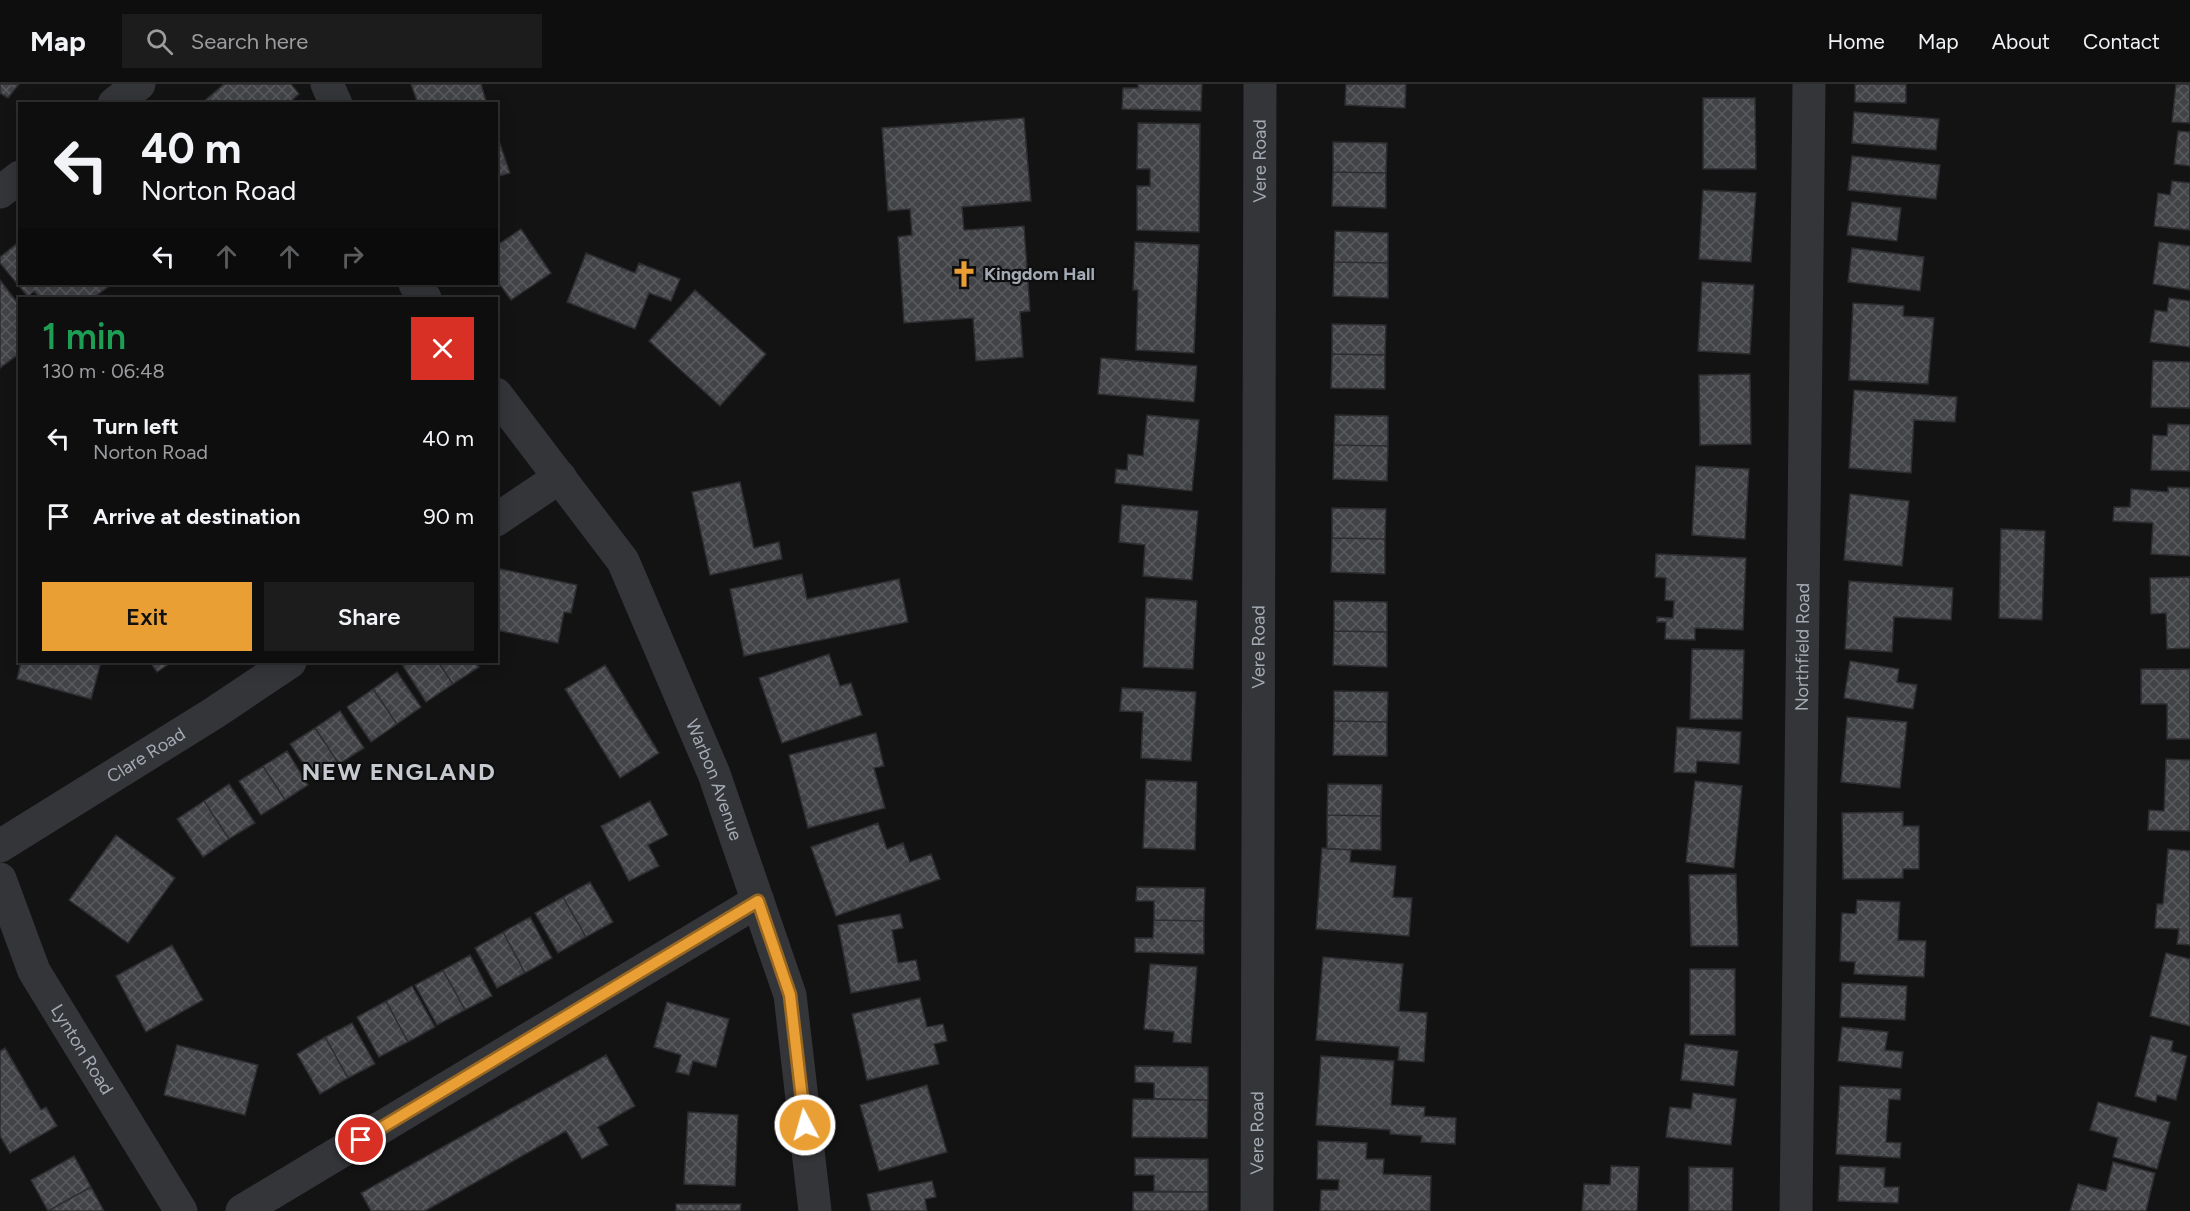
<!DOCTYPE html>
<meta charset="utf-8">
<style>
body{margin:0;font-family:Figtree,sans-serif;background:#1c1c1d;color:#f1f3f6;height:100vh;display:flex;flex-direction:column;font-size:22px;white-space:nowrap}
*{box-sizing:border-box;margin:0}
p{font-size:20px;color:#9b9c9e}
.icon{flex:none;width:33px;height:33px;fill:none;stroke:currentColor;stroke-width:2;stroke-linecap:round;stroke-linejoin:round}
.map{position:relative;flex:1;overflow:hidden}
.sheet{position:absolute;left:18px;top:213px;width:480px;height:366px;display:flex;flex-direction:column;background:#0e0e0f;border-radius:0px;box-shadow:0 3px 15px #0003,0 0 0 2px #2e2e2f}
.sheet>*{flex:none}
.guide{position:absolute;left:18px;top:18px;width:480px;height:183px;border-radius:0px;box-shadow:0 3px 15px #0003,0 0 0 2px #2e2e2f;background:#0e0e0f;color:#f1f3f6;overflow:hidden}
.pin{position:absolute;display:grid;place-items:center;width:51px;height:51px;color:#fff;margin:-26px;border:3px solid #fff;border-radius:50%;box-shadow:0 2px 6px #0007}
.me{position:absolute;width:66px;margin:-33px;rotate:354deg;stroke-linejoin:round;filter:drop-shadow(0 0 4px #0008)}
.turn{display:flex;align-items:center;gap:21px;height:126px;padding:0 24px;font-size:27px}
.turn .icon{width:78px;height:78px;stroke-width:2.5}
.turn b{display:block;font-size:42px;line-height:51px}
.lanes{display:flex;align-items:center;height:57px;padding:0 24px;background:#0003;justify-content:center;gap:30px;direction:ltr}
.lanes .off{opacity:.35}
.round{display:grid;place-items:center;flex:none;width:63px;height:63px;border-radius:0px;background:#1c1c1d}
.headline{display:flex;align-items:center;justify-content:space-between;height:102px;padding:0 24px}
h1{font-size:36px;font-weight:600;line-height:45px;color:#1e9e55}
.button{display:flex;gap:12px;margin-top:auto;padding:12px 24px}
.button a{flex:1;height:69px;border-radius:0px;background:#ea9f35;color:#111;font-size:24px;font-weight:600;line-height:69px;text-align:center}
.button a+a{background:#1c1c1d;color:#f1f3f6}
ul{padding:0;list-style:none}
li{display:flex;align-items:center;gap:18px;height:78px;padding:0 24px}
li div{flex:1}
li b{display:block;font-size:22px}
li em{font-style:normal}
header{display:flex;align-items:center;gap:36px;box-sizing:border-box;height:84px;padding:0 30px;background:#0e0e0f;border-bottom:2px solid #2e2e2f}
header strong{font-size:28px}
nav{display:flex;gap:33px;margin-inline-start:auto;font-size:21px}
.search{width:420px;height:54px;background:#1c1c1d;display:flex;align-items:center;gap:15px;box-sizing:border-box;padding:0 21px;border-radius:0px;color:#9b9c9e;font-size:22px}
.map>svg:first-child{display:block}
.building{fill:url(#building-cross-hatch);stroke:#2d2d30;stroke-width:1.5}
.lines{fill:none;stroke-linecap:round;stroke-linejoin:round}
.minor{stroke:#343539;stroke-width:33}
.route-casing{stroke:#986722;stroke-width:15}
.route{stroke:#ea9f35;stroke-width:10}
.labels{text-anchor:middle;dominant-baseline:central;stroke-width:4.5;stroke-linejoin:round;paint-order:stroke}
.street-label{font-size:18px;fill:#a5abb4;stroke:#0e0e0f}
.poi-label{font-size:18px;font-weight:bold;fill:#a5abb4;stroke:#0e0e0f;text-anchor:start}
.district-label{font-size:24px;font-weight:bold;letter-spacing:1.5px;fill:#c6c9d0;stroke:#0e0e0f}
</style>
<header>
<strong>Map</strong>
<div class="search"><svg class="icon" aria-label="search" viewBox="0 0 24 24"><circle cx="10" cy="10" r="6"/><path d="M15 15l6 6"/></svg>Search here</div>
<nav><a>Home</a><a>Map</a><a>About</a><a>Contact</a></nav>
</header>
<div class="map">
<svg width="2190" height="1127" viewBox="0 0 2190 1127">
<defs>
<pattern id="building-cross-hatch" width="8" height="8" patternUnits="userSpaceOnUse" patternTransform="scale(1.5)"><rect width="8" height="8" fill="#424347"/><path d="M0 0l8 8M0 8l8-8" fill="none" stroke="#5a5b5f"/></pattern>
</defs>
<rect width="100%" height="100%" fill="#131314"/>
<!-- building -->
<path class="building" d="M0,0H19L8,14L0,9Z
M224,0H291L299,10L290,18L292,20H201Z
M411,0H481L487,20H418Z
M1138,0H1202L1201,27L1122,25L1123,4H1138Z
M1346,0H1406L1405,24L1345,21Z
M1855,0H1906V19L1855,18Z
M2176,0H2190V39L2172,38Z
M1703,14H1755L1756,85H1703Z
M1854,28L1939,35L1936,66L1852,59Z
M1024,34L1031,117L962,123L964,146L1024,142L1030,227L1020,228L1023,273L976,277L973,234L904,239L898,153L912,151L910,125L888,127L882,44Z
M1138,39L1200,40L1199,148L1137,146V102H1150V85H1137Z
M2178,47L2190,48V82L2174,80Z
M496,48L510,89L496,93Z
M1333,58L1387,59L1386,89L1333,88Z
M1852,72L1940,81L1936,115L1848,106Z
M1333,88L1386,89V124L1332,122Z
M2172,97L2190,99V146L2154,142L2158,109L2170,111Z
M1703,106L1756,109L1751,178L1699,175Z
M1852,118L1901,124L1897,157L1847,151Z
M521,145L551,189L511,216L496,195V162Z
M1335,147L1388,149V179L1334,178Z
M20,157V200H112L93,214H40L34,207L28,213L0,179V173Z
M1135,158L1199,161L1194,269L1136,266L1138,206H1133Z
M2159,158L2190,162V206L2153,200Z
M1852,164L1924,173L1920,207L1848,198Z
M586,169L635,189L639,179L680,195L671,217L649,209L635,245L567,218Z
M1334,178L1388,179V214L1333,212Z
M0,196L20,222V269L0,284Z
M1702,198L1754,201L1750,270L1698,267Z
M695,206L766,270L720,322L649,257Z
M2169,214L2190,217V263L2150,258L2155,226L2167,228Z
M1853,219L1904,222L1903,232L1934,234L1928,300L1849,296Z
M1332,240L1386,241L1385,271L1332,270Z
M1332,270L1385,271V305L1331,304Z
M1101,274L1197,282L1194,318L1098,310Z
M2153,277L2190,278V324L2151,323Z
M1750,290L1751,360L1700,361L1699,291Z
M1854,306L1957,313L1955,338L1914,336L1911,389L1849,384Z
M1147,331L1199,336L1192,407L1115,399L1116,385L1127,386L1128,370L1143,372Z
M1335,331L1388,332V362L1334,361Z
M2168,340L2190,341V387L2151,386L2153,351L2167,352Z
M1334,361L1388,362L1387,397L1333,395Z
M1696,382L1749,385L1745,455L1692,451Z
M740,398L754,464L779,458L782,475L710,491L692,408Z
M2168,403L2190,404V472L2151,470L2153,439L2113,437L2114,423H2130L2131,405L2168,408Z
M1850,410L1909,417L1902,482L1844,476Z
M1122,421L1198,427L1192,496L1143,492L1145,461L1119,458Z
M1332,424L1386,425L1385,455L1332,454Z
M2001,445L2045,447L2042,536L1999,534Z
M1332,454L1385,455V490L1331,488Z
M1656,470L1746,474L1743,546L1695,544V556L1665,555L1666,538H1657V533L1673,534L1674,517L1665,516L1666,494L1655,493Z
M496,484L577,501L571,529L564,528L558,559L496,546Z
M802,490L807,515L899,495L908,538L744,572L730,505Z
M2190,493V564L2167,565L2166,529L2151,530L2150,494Z
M1849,497L1953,504L1951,536L1894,533L1892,568L1845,565Z
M1146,514L1197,517L1193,585L1143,583Z
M1334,517L1387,518V548L1334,547Z
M1334,547L1387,548V583L1333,581Z
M1692,565L1744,566L1742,635H1690Z
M829,570L840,602L851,599L862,631L782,659L759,594Z
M1850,577L1899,585L1897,598L1917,601L1913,625L1844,614Z
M21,578H101L91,615L17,595Z
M150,578H172L157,588Z
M410,578H438L453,600L426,618L403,582Z
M438,578H475L479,583L453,600Z
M605,581L659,669L620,694L565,605Z
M2141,585H2190V655H2167V620H2141Z
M397,588L421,623L397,640L373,605Z
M1122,604L1196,608L1191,677L1141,674L1143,628L1120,627Z
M373,605L397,640L371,658L347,623Z
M1334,607L1388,608L1387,638L1334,637Z
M340,627L364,664L339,680L315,644Z
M1847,633L1907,638L1900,704L1841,698Z
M1334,637L1387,638V672L1333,671Z
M1677,643L1741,648L1739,680L1697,677L1696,689L1674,688Z
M315,644L339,680L315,697L290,660Z
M876,649L884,682L874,684L885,724L808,744L789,671Z
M287,667L308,701L285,716L263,682Z
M2166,675L2190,676V747L2148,746L2149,726L2164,727Z
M263,682L285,716L261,731L239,697Z
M1146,696L1197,698L1195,766L1143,764Z
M1695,697L1742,702L1734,784L1686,778Z
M229,700L255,739L229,755L204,717Z
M1328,700L1382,701L1381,732L1327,731Z
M204,717L229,755L203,773L177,735Z
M650,717L668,751L648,761L659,782L629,797L601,742Z
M1903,728V742H1919V785H1903V794L1843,795L1842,729Z
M1327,731L1381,732V766L1327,765Z
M878,739L887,765L903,759L910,778L931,770L940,795L836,832L811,763Z
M116,751L175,794L128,859L69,816Z
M1322,764L1351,766L1350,778L1396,782L1393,813L1412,814L1409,852L1316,845Z
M2168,765L2190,767V861L2177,860L2179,845L2155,844L2157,820H2163Z
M1736,790L1738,862H1691L1689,791Z
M590,798L613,838L586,853L563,813Z
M1137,803L1205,804L1204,837L1154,836V817H1136Z
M563,813L586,853L558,869L535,829Z
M1857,816L1900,818L1898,856L1926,857L1924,893L1854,890L1855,878L1840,877L1842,829L1856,830Z
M900,830L903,844L892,846L898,879L916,876L920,896L851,909L838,841Z
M530,833L552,874L525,889L503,848Z
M1154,836L1204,837V870L1135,868V854H1153Z
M503,848L525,889L497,904L475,864Z
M172,861L203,916L146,948L116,892Z
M2166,869L2190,875V942L2150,932Z
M470,871L492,912L465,926L443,886Z
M1323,873L1403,880L1399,927L1427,929L1424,978L1398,976L1399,963L1316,956Z
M1150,880L1197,883L1191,959L1173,958L1174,948L1144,945Z
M1690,885H1735V951H1690Z
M443,886L465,926L437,941L415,901Z
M1842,899L1907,902L1905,936L1840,933Z
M412,902L435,943L408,958L386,917Z
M920,914L927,943L943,940L947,957L934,960L939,980L867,996L852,930Z
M386,917L408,958L379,973L357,933Z
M667,918L729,935L716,983L693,977L689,991L676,988L681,971L654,963Z
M352,939L375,980L348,994L325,953Z
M1842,943L1888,948L1885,966L1903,968L1901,984L1838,977Z
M2151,952L2173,957L2171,967L2187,972L2176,1016L2157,1011L2156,1018L2135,1012Z
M325,953L348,994L320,1010L297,970Z
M1685,960L1738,967L1734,1002L1681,996Z
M177,961L258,981L245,1031L164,1011Z
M5,964L41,1026L46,1023L57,1042L10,1069L0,1052V967Z
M606,971L635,1022L598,1043L608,1061L582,1075L566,1047L425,1127H371L361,1109Z
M1321,972L1394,977L1391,1021L1425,1023L1424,1032L1456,1034L1455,1060L1421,1058L1422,1052L1390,1050V1046L1316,1041Z
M1135,982L1208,983V1016L1154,1015V999L1135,998Z
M927,1001L947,1068L879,1087L860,1021Z
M1840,1002L1901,1005L1900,1016L1889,1015L1886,1058L1901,1059L1900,1074L1836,1070Z
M1693,1009L1736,1015L1731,1061L1666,1053L1670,1023L1691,1025Z
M1133,1015L1208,1016L1207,1054L1132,1053Z
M2098,1018L2170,1038L2157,1085L2113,1073L2118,1054L2090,1046Z
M688,1028L738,1031L735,1102L684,1100Z
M1318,1057L1367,1059L1366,1075H1384L1383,1090L1431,1092L1430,1127H1320L1321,1106H1338L1339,1096L1317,1095Z
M74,1072L91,1103L48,1127L31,1096Z
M1135,1074L1208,1075V1108L1154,1107V1091H1135Z
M2113,1078L2155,1089L2146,1127H2070L2078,1100L2106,1107Z
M1611,1082L1639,1083L1637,1127H1582L1584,1100L1610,1101Z
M1840,1082L1885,1084L1884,1103H1899L1898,1119L1838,1117Z
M1689,1083L1733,1084L1732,1127H1689Z
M932,1097L936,1113L925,1115L927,1127H871L867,1110Z
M91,1103L104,1127H48Z
M1133,1108H1208V1127H1133Z
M676,1120H741L740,1127H676Z"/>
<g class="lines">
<!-- minor -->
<g class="minor">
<path d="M327,0L336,20"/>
<path d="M114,20L139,0"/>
<path d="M0,108L20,93"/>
<path d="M415,200L425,214"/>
<path id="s1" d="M496,310L623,477L714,690L790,911L815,1127"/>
<path d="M496,436L560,393"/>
<path id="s2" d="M0,762L214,629L290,578"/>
<path id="s3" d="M0,795L34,887L181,1127"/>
<path d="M242,1127L758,817"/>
<path id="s4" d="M1257,1127L1260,0"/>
<path id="s5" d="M1796,1127L1809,0"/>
</g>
</g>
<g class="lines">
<defs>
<path id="route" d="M361,1056L758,817L790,911L805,1041"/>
</defs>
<!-- route casing -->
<use href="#route" class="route-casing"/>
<!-- route -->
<use href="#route" class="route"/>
</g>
<!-- icons -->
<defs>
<symbol id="church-bare" viewBox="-9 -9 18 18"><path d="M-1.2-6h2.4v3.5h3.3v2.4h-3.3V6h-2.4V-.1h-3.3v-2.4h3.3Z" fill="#ea9f35" stroke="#0e0e0f" stroke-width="2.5" paint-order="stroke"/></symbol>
</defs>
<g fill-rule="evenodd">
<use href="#church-bare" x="945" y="171" width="38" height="38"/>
</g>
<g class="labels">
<!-- street labels -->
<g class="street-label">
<text stroke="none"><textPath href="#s4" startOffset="1050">Vere Road</textPath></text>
<text stroke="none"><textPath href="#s4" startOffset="564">Vere Road</textPath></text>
<text stroke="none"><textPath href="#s5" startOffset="564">Northfield Road</textPath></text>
<text stroke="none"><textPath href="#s2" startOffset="172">Clare Road</textPath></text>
<text stroke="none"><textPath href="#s1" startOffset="447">Warbon Avenue</textPath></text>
<text stroke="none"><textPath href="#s3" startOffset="190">Lynton Road</textPath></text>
<text stroke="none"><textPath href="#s4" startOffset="78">Vere Road</textPath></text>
</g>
<!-- poi labels -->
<g class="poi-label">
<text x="984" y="190">Kingdom Hall</text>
</g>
<!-- district labels -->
<g class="district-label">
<text x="399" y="687">NEW ENGLAND</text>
</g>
</g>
</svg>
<div class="pin" style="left:361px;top:1056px;background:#d93025"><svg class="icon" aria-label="arrive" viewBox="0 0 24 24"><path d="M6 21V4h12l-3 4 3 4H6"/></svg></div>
<svg class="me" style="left:805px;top:1041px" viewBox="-20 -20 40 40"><circle r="17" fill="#ea9f35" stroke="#fff" stroke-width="3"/><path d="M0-11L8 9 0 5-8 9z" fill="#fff"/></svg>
<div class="guide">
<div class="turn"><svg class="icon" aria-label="left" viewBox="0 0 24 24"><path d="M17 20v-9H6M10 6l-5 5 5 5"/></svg><div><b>40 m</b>Norton Road</div></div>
<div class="lanes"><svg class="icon" aria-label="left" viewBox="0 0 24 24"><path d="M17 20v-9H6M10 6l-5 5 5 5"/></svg><svg class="icon off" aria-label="ahead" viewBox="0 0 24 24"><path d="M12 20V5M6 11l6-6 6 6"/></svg><svg class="icon off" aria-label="ahead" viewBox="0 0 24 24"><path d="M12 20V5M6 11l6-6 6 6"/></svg><svg class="icon off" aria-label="right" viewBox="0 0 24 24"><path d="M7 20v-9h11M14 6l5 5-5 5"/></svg></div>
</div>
<section class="sheet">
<div class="headline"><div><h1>1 min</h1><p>130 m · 06:48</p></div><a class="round" style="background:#d93025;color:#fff"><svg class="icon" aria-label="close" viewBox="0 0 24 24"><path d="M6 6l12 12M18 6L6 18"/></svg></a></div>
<ul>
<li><svg class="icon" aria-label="left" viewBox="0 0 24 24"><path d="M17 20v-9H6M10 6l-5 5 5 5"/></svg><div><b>Turn left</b><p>Norton Road</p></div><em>40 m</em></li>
<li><svg class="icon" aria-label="arrive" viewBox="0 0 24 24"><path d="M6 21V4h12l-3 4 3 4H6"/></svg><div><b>Arrive at destination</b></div><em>90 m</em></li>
</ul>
<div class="button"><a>Exit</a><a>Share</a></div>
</section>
</div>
